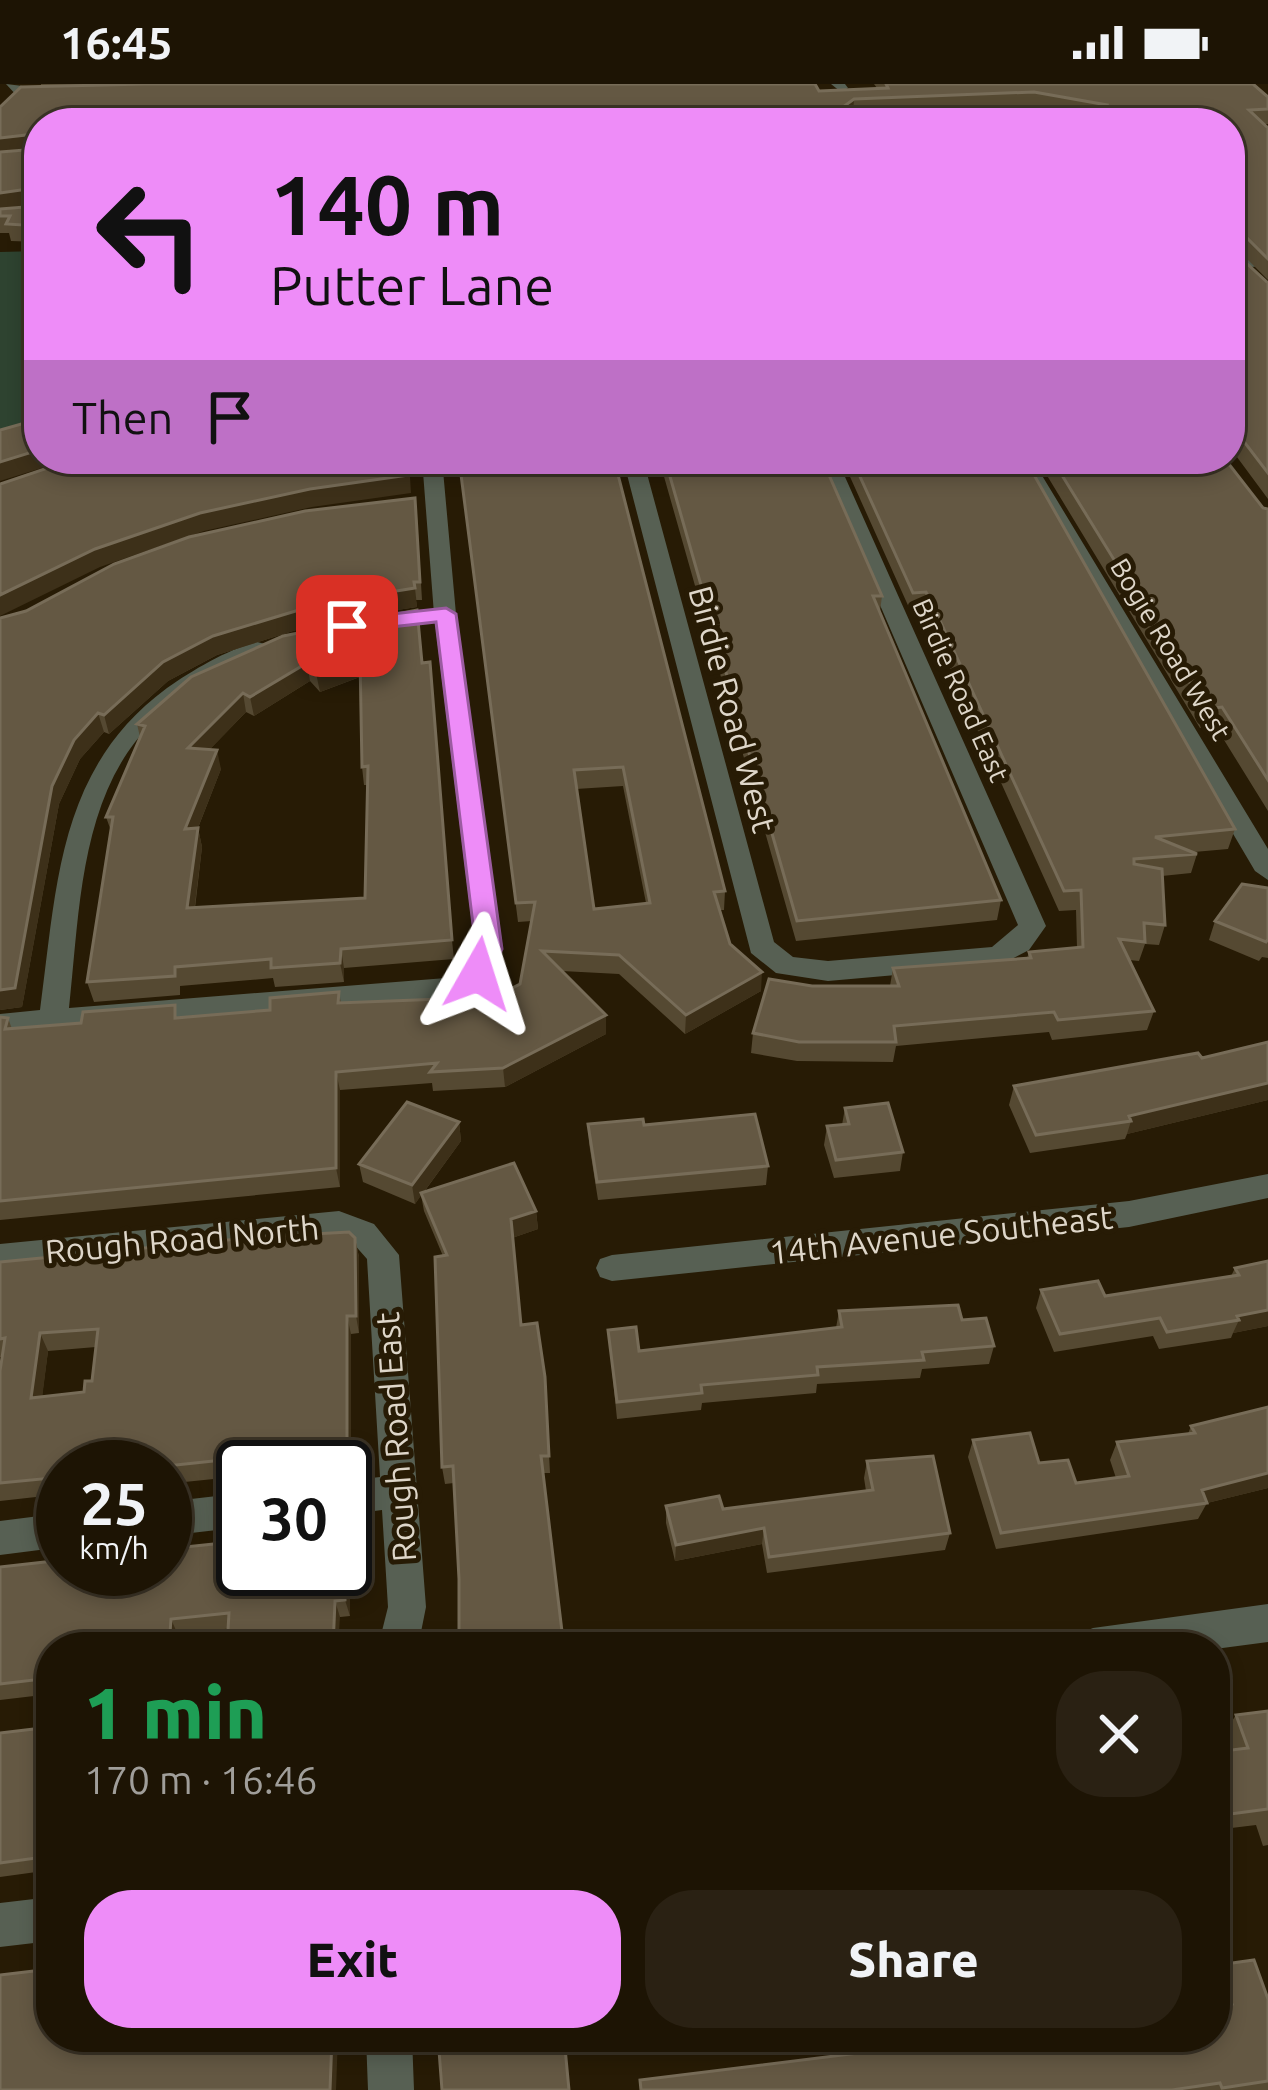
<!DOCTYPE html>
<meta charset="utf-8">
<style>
body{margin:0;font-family:Ubuntu,sans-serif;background:#2a2113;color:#f1f3f6;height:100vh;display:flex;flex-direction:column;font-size:45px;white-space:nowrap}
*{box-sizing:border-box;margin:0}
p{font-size:39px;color:#a09e9a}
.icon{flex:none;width:66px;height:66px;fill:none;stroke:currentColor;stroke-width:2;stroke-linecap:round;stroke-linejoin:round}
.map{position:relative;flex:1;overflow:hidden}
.panel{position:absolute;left:36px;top:1548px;width:1194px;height:420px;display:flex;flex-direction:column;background:#1d1404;border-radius:48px;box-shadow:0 6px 18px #0003,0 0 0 3px #3b3326}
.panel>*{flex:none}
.hud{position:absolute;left:24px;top:24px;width:1221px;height:366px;border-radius:48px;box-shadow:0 6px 18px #0003,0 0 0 3px #3b3326;background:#ee8cf8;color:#111;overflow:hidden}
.speed{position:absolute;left:36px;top:1356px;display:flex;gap:24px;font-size:60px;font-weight:700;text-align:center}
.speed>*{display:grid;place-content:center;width:156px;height:156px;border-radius:50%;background:#1d1404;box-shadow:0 6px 18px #0003,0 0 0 3px #3b3326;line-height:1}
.speed small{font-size:30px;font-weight:400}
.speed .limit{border:6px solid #111;border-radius:18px;background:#fff;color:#111}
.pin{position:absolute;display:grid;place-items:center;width:102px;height:102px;color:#fff;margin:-51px;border-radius:24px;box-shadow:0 6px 18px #0006}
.me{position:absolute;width:132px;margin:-66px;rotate:6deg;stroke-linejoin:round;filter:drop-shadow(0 0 9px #0008)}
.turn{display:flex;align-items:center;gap:42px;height:252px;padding:0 48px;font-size:54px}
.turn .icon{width:156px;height:156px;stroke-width:2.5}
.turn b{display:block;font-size:84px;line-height:102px}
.then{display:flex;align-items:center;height:114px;padding:0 48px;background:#0003;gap:24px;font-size:45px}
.round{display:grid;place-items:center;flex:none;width:126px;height:126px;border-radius:48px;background:#2a2113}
.summary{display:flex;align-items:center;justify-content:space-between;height:204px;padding:0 48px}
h1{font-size:72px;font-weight:800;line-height:90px;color:#1e9e55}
.button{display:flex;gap:24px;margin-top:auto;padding:24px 48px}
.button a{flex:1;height:138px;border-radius:48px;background:#ee8cf8;color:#111;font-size:48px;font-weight:800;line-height:138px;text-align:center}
.button a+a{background:#2a2113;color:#f1f3f6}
.status{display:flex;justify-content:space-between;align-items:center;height:84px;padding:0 60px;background:#1d1404;direction:ltr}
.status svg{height:33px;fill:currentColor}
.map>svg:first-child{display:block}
.green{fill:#2e4330}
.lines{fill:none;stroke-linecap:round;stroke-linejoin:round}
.street{fill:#576053;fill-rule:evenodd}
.wall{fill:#554932;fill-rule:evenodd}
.shaded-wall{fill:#3d3019}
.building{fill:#645843;stroke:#776c58;stroke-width:3;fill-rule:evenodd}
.route{fill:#ee8cf8;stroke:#9b5ba1;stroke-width:3}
.labels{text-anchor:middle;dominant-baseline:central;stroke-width:10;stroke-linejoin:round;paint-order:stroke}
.far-street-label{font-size:27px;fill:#ded6c9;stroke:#271b05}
.street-label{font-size:33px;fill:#ded6c9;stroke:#271b05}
</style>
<div class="status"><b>16:45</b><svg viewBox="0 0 49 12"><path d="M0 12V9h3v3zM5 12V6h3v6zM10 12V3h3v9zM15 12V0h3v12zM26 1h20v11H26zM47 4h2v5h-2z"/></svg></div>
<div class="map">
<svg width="1268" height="2006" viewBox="0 0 1268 2006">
<rect width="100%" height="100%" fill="#271b05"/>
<!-- green -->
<path class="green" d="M39,167V337L0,350V168Z"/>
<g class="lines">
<!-- street -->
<path class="street" d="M6,0L56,6L63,10L18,13Z
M831,0H845L848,4L841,8Z
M1268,172V182L1230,184V174Z
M422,375H442L456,530L503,865L488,897L451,914L0,950V930L40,926C57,803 57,685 167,604C193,586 226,566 257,558L265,560V570C227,589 185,606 154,637C79,709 80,827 69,924L446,894L467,884L475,865L434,530Z
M623,375H643L774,858L793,873L828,877L992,863L1018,841L817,375H837L1046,842L1029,866L998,882L828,897L776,889L751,869Z
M1012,375H1032L1268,765V796L1255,787Z
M1268,1090V1114L1129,1143L612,1197L600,1193L596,1184L600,1175L612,1171L1129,1117Z
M339,1127L374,1140L399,1171L426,1523L418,1563H378L388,1523L382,1426L345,1431V1397L380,1393L367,1175L352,1158L338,1153L0,1186V1160Z
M243,1409V1443L165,1452V1418Z
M63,1429V1463L0,1471V1437Z
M1268,1520V1558L1215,1565L1073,1563L1079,1550L1093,1544Z
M51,1813V1857L0,1863V1819Z
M366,1953H412L414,2006H368Z"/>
</g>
<!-- wall -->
<path class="wall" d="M41,0H815L819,7L877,4L874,0H1253L1268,13V40H1264L1268,44V196L1233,161H1231V165L1268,199V415L1234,369L1230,370V39H39V158L11,157L9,149H0V23L21,3L141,0L41,2ZM1032,23L1058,28H913Z
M459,375L725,807L724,826H720L730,860L761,907L685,950L619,890L562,887L606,931V950L505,1003L433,1007L432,999L340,1006V1103L0,1136V933L8,934L12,945L270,926L339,908L341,919L495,913L520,900L532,837L518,838ZM623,702L646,819L594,825L576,705Z
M659,375H822L882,512L880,527L1001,816L997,836L796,857Z
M842,375H1025L1235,745L1228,765L1194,768L1197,770L1191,789L1162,792L1165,841L1159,861L1145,860L1139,877L1129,876L1154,927L1147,946L1052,956L1049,948L896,962L893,978L797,977L751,969L753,949L812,902H890L893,884L1027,874L1029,868L1077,864L1076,826L1059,827L938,559L923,527L911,528Z
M1037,375H1225L1263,424L1268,425V727L1216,643L1200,644Z
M417,432L422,516H416L417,523L325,537L217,571L168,597L109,650L104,648L80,675L59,720L22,923L0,926V534Z
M417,526L454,875L344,884V898L275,903L273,894L180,902V911L94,918L87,898L111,747L106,733L140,653L137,640ZM360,593L362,683L364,701H367L365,814L195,824L202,763L198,744L221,685L210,665L246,628L254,632L310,597L320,608Z
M1268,804V874L1262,873L1259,877L1209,856L1215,837Z
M1268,958V1016L1127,1050L1125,1055L1030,1069L1009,1021L1014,1002L1202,974Z
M845,1024L903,1068L900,1087L834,1094L824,1061L827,1042L842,1041Z
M459,1038L461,1057L424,1108L536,1127L538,1145L512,1154L521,1241L545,1293L550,1389H543L563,1563H459V1495L454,1399L445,1400L442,1383L443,1172L424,1127L421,1111L415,1120L363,1098L359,1080Z
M588,1040L644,1041L768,1082L766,1101L598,1116L589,1059Z
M355,1154L359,1173V1249L351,1250V1380L327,1383H243V1392L165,1400V1383H63V1410L0,1417V1287L2,1273H0V1178ZM96,1263L92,1297L84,1308L42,1312L48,1267Z
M1268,1177V1242L1233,1249L1231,1254L1159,1265L1153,1252L1054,1268L1036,1224L1041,1206L1105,1212L1231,1192L1235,1184Z
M839,1227L962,1236L994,1262L989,1280L922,1285L920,1294L817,1300L816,1309L702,1319L701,1326L617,1335L608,1246L639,1267L836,1244Z
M1268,1323V1404L1207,1419L1198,1435L996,1465L968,1373L973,1356L1039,1379L1076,1399L1116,1394L1110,1376L1117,1358L1188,1350L1191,1342Z
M867,1377L950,1449L945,1466L767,1489L762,1460L675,1477L666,1439V1422L723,1425L866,1407L864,1394Z
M350,1462V1532L51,1563V1610L0,1616V1483Z
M1268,1627V1761L1263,1762L1256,1741L1215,1746V1668L1230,1666L1224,1649L1236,1631Z
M51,1643V1786L0,1793V1649Z
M1218,1881L1268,1915V2006H640V1996L914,1962L912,1953H1215V1884Z"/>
<!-- shaded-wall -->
<path class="shaded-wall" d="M854,15L853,31L842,38L843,23Z
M35,50L39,65L0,70V54Z
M35,104L39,121L0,126V109Z
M1239,351L1234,369L1230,370V352Z
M39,366V375H71L0,397V378Z
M409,377L411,409L312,423L204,447L100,483L0,532V511L95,465L200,429Z
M415,504L417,523L325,537L217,571L168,597L109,650L104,631L163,578L213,552L322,519Z
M360,573L362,592L320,608L316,589Z
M307,579L310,597L254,632L250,613Z
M243,609L246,628L193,683L188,664Z
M98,629L104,648L80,675L59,720L22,923L0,926V906L52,702L74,656Z
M217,666L221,685L190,764L185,745Z
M198,744L202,763L192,844L187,824Z
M341,865L344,884V898L340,879Z
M762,888L761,907L685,950L686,931Z
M606,931V950L505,1003L503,984Z
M336,988L340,1006V1103L336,1084Z
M1268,999V1016L1127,1050L1131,1037L1129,1032Z
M459,1038L461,1057L415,1120L412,1101Z
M536,1127L538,1145L512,1154L511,1135Z
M355,1154L359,1173V1249L356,1232Z
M1268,1226V1242L1233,1249L1239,1236L1237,1232Z
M347,1232L351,1250V1380L347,1363Z
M40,1249L48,1267L40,1331L31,1314Z
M1268,1389V1404L1207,1419L1202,1406Z
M764,1444L762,1460L675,1477L676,1461Z
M345,1446L350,1462V1532L345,1516Z
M335,1517L340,1533L338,1563H333Z
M171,1535L178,1551V1563H169Z
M332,1953H338L336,2006H330Z"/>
<!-- building -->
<path class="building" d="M145,0H815L819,7L888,4L886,0H1253L1268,13V25L1249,26L1268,44V175L1237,144H1231V165L1268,199V389L1239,351L1230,352V39H39V142L6,140L10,132H0V125L38,122L35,104L0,109V68L38,65L35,50L0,54V23L21,3ZM1034,8L1107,21L1104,28H847L843,23L854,15Z
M39,335V366L0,378V346Z
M74,375H408L409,391L310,405L200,429L95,465L0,511V400Z
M459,375H614L725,807L714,808L730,860L762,888L686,931L619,871L542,867L606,931L503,984L430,988L437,979L336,988V1084L0,1117V933L8,934L5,945L81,939L83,928L175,921V934L270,926V914L339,908L338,919L495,913L520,900L535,818L516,819ZM623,683L650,819L594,825L574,686Z
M665,375H822L882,512H873L1001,816L797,837Z
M852,375H1025L1235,745L1155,753L1197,770L1134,775V780L1162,785L1165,841L1144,839L1145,858L1119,855L1154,927L1058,936L1054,928L894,942L896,958H799L753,949L769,895L812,902H899L893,884L1031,874L1029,868L1083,863L1081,806L1064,807L941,539L926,508L913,509Z
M1052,375H1225L1263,424L1268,425V696L1222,623L1206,625Z
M415,414L420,498H414L415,504L322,519L213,552L163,578L104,631L98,629L74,656L52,702L15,904L0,906V534L26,527L114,480L189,453L305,427Z
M417,526L422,579L430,578L452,856L341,865L340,879L271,884V875L175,883V892L87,898L113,733H106L145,642L137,640L191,593L283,552ZM360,573L362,683L368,682L365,814L187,824L198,744L185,745L217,666L188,664L243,609L250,613L307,579L316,589Z
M1242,800L1268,804V855L1266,858L1215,837Z
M1268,958V999L1129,1032L1131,1037L1036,1051L1014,1002L1198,969L1202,974Z
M407,1018L459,1038L412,1101L359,1080Z
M888,1019L903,1068L836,1076L827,1042L849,1040L845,1024Z
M755,1030L768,1082L597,1098L588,1040L643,1035L644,1041Z
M514,1079L536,1127L511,1135L521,1241L537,1239L545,1293L549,1372H541L563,1556L530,1559V1563H459V1495L453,1382L442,1383L435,1173L447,1171L421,1109Z
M349,1148L355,1154L356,1232H347V1363L157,1383H63V1393L0,1399V1287L5,1254L0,1255V1178L258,1153ZM98,1245L92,1297H85L84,1308L31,1314L40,1249Z
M1268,1177V1226L1237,1232L1239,1236L1167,1248L1160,1234L1060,1250L1041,1206L1098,1197L1105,1212L1239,1191L1235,1184Z
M958,1221L962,1236L986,1234L994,1262L922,1268L924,1276L817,1283L818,1291L701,1301L702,1309L617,1318L608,1246L636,1243L639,1267L842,1243L839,1227Z
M1268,1323V1389L1202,1406L1207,1419L1001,1449L973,1356L1030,1349L1039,1379L1068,1376L1076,1399L1129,1392L1117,1358L1195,1349L1191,1342Z
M933,1372L950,1449L769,1473L764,1444L676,1461L666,1422L719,1412L723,1425L873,1406L867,1377Z
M345,1446V1516L335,1517L333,1563H227L229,1529L171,1535L169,1563H51V1594L0,1600V1483L63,1476V1485H165V1465L243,1457V1485H345Z
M1268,1627V1725L1215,1732V1668L1248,1664L1236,1631Z
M51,1643V1772L0,1779V1649Z
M1254,1876L1268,1915V1997L1222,2004L1220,1999L1172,2006H641L640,1996L923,1961L921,1953H1215V1923L1232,1920L1218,1881Z
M51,1885V1953H332L330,2006H0V1891Z
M438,1953H564L569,2006H442Z"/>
<!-- route -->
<path class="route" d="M446,524L456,530L502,865L488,896L478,899L466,890L476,865L436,538L347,548L337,542L347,535Z"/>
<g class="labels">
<!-- far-street labels -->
<g class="far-street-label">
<text transform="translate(1171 565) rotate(59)">Bogie Road West</text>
<text transform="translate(961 606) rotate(66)">Birdie Road East</text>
</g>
<!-- street labels -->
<g class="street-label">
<text transform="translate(733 625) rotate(75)">Birdie Road West</text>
<text transform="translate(941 1150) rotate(-6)">14th Avenue Southeast</text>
<text transform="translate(182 1155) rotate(-5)">Rough Road North</text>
<text transform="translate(395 1353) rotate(-94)">Rough Road East</text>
</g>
</g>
</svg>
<div class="speed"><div>25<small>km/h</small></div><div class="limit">30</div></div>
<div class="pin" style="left:347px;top:542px;background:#d93025"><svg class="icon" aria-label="arrive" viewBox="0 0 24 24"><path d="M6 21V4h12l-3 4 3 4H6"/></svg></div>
<svg class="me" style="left:478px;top:890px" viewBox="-20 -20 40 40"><path d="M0-17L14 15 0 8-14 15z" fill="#ee8cf8" stroke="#fff" stroke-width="4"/></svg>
<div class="hud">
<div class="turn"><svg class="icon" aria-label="left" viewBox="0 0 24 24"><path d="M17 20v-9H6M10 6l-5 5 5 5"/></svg><div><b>140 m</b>Putter Lane</div></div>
<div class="then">Then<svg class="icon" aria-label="arrive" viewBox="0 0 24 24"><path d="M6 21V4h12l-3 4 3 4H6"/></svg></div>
</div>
<section class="panel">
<div class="summary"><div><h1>1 min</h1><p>170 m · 16:46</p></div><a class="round"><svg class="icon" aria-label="close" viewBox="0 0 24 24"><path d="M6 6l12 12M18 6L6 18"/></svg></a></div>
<div class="button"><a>Exit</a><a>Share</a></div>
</section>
</div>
